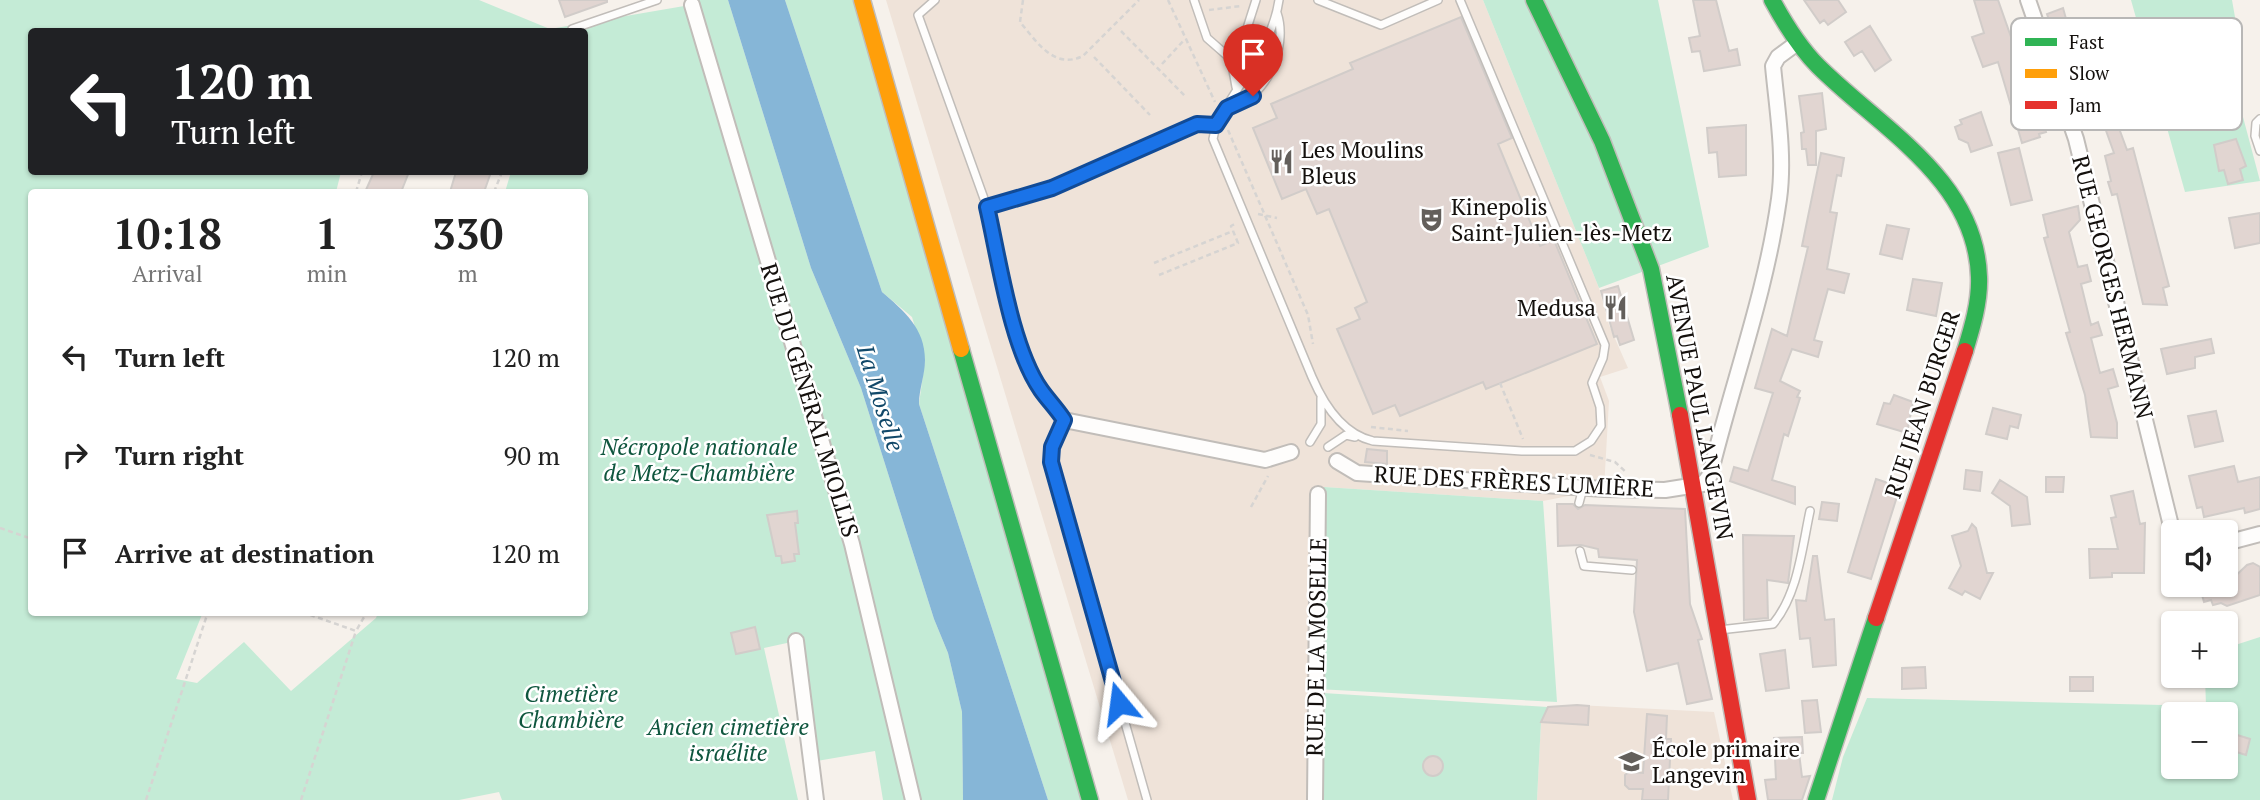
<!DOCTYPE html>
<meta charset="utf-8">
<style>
body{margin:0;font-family:"PT Serif",serif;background:#f6f6f6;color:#222;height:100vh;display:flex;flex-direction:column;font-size:26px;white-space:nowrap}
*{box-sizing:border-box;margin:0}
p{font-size:23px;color:#767676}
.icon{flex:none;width:38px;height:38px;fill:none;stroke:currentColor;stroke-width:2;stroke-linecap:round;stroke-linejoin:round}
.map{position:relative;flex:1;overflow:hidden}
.details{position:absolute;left:28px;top:189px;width:560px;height:427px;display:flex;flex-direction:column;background:#fff;border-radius:7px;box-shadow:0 2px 5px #0004}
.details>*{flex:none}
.guide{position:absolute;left:28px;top:28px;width:560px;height:147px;border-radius:7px;box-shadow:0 2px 5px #0004;background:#202124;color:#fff;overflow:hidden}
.buttons{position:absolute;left:2161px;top:520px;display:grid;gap:14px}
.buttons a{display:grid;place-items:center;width:77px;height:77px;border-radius:7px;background:#fff;box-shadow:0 2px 5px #0004;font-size:35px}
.pin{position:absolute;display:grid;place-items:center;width:60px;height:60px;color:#fff;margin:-72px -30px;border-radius:50% 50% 50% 0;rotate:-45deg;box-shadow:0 0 7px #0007}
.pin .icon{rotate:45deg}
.me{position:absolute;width:77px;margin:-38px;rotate:344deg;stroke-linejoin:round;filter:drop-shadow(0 0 5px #0008)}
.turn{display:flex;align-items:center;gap:24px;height:147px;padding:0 28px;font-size:32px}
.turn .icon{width:91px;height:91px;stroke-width:2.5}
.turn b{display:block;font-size:49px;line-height:60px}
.eta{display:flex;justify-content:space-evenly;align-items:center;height:119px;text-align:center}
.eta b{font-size:42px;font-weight:800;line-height:49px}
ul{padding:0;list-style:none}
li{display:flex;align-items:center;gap:21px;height:98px;padding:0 28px}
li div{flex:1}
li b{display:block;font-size:26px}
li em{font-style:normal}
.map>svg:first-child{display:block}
.built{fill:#efe3d9}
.green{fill:#c4ebd6;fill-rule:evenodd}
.water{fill:#86b6d7}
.building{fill:#e1d5d1;stroke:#d1ccc9;stroke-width:2}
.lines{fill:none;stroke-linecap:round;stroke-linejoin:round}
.lane-casing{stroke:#c1bdb9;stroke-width:10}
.street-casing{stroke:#c1bdb9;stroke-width:18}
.fast-casing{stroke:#c1bdb9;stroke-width:19}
.slow-casing{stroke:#c1bdb9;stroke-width:19}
.jam-casing{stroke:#c1bdb9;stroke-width:19}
.path{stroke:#d6d4d2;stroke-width:2.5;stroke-dasharray:5 3.5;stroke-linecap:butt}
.lane{stroke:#fefdfc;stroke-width:7}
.street{stroke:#fefdfc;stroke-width:14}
.fast{stroke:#30b455;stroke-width:16}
.slow{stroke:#ff9f0a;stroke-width:16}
.jam{stroke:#e5322d;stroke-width:16}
.route-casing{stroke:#114b97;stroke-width:18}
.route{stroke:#1a73e8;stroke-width:12}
.labels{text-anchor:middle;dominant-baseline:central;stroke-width:5;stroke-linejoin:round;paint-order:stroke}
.poi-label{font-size:23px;fill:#14100d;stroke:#fff;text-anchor:start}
.street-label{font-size:23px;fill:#14100d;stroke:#fff}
.park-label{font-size:23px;font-style:italic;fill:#0f563e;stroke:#fff}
.water-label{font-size:24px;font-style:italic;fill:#114869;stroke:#fff}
.key{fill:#fff;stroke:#b8b7b6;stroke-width:2}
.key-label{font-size:19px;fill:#14100d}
</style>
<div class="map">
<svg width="2260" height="800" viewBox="0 0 2260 800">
<rect width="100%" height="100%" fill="#f6f1eb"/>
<!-- built -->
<path class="built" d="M886,0H1483L1599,288L1609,325L1628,368L1600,377L1609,401L1604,489L1543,501L1324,487L1315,800H1128Z
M1577,705L1714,712L1733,800H1537L1541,722L1548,707Z"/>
<!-- green -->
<path class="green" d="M0,0H479L550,29L690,5L689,0H728L811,268L861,388L934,619L948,653L962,712L963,800H883L875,751L811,762L796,641L764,648L798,800H502L499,792L459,800H0ZM32,32H584V172H511L505,192H584V612L378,613L376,618L291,691L244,642L197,683L176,679L203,612H32V192H336L341,172H32Z
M785,0H862L1090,800H1048L919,404L925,360L912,317L882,292Z
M1483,0H1658L1709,247L1599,288Z
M2131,0H2232L2239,40L2243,117L2260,181L2185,192Z
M1324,487L1543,501L1557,702L1317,689Z
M2260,637V800H1832L1843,757L1867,698L2206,706L2205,676H2226V648ZM2174,714H2226V766H2174Z
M1323,693L1548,707L1541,722L1537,800H1323Z"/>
<!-- water -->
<path class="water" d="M728,0H785L882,292C904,311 925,328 925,360C925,375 919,389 919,404L1048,800H963L962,712L948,653L934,619L861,388L811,268Z"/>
<!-- building -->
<path class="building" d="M559,0H607V2L565,17Z
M1693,0H1716L1729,51L1737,49L1740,65L1704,71L1700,51L1692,52L1689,38L1700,36Z
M1804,0H1838L1846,12L1828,25L1824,20L1820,23Z
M1974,0H1998L2023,71L2027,69L2046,132L2039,134L2040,137L2022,143L1998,62L1983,67L1972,37L1984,33Z
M2063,8L2068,26L2080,22L2127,150L2133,148L2169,286L2163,288L2167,305L2143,304L2117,194L2112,195L2108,182L2111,181L2105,156L2114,153L2104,125L2096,128L2075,66L2066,69L2047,14Z
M1461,17L1512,138L1498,144L1540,246L1554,240L1597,344L1486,389L1483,382L1400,416L1395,405L1373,414L1337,329L1360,319L1355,308L1367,302L1329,209L1317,214L1306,189L1282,199L1253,128L1277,118L1271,104L1353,69L1350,63Z
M1870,26L1891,60L1875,71L1862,51L1854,56L1845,42Z
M1822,93L1826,129L1816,131V165H1808L1806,149H1802L1801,133L1804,132L1799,96Z
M1981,112L1992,145L1971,152L1968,143L1959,139L1955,127L1962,124L1960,120Z
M1746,125V175L1719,177L1717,152L1709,153L1707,128Z
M2236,139L2246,166L2240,169L2243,180L2228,184L2224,170L2219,171L2214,145Z
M2019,148L2032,200L2011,205L1998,153Z
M1821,153L1844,158L1841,176L1837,175L1830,212L1837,213L1827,269L1849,274L1844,293L1828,289L1814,340L1822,342L1818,357L1792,349L1780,381L1800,391L1797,397L1800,398L1788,436L1784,434L1772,480L1795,487V504L1730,481L1734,467L1748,471L1773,393L1755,388L1772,329L1787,336L1808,247L1802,246Z
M374,172H409L401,192H365Z
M456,172H491L484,192H450Z
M2078,206L2080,220L2069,232L2078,267L2087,265L2091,281L2081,284L2091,325L2098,322L2102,335L2091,338L2100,373L2113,369L2118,386L2108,389L2117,423V438L2091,437L2085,395L2066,333L2070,332L2044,238L2048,237L2043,215Z
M2260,213V243L2235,248L2229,218Z
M1887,225L1909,229L1902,259L1880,254Z
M1913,279L1942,283L1936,316L1907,310Z
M1618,286L1634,340L1620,345L1617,336L1614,337L1601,291Z
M2211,339L2214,353L2195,357V368L2167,374L2161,349Z
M1894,395L1913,402L1907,433L1877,424L1884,403L1890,404Z
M1993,408L2021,415L2018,428L2010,426L2007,439L1986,434Z
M2216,411L2223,441L2195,447L2188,416Z
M1367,449L1387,451V464L1365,462Z
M2234,466L2238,482L2260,477V509L2245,513L2244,508L2204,517L2202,507L2197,508L2189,476Z
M1966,470L1982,472L1980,491L1964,489Z
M2046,477H2064L2063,492H2046Z
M1876,479L1900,487L1871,579L1848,572Z
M2000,480L2027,497L2030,524L2012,526L2010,506L1992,493Z
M2133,491L2140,524L2145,523L2144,573H2112V577L2090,578L2089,549H2118L2111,518L2116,517L2111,496Z
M1822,502L1839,504L1837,521L1819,519Z
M1557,504H1573L1578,509L1585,505L1685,509L1690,604L1702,639L1698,640L1712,699L1687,704L1678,663L1647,671L1634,612L1637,560L1599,557L1598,549L1581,545L1558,546Z
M797,511L798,523H795L799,554H794L795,561L782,563L781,556H776L767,515Z
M1972,524L1976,528L1987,573H1993L1980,599L1965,591L1962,595L1949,588L1961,566L1952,536L1968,531Z
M1743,535L1794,536L1788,583L1767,580L1768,618L1744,620Z
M1813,556H1817L1825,620L1834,619L1836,665L1813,667L1810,638L1800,639L1796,600L1806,601Z
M2253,563L2260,567V595L2227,606L2221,603L2213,605L2211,600L2204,602L2199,584H2227L2247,565Z
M755,627L760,649L736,654L731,633Z
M1785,650L1789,688L1766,691L1760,654Z
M1925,667L1926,688L1902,689V668Z
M2070,677H2093V691H2070Z
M1817,700L1821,732L1805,733L1802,701Z
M1577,705L1589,706L1588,725L1541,722L1548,707Z
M1647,714L1667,716L1666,739H1671L1668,800H1642L1643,789H1629L1625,785V775L1629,772L1643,773Z
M2234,734L2250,739L2246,755L2230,750Z
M1802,737L1803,753H1799L1802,777L1810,776L1802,800H1768L1765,780L1776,779L1774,738Z
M1423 766a10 10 0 1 1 20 0a10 10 0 1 1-20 0Z"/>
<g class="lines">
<defs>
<path id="lane" d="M935,0L918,15L987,207L1007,294L1025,356L1040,389L1064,420L1052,447L1051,462L1147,800
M1194,0L1207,38L1231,59L1236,87
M1256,0L1242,44L1270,71
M1318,0L1381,25L1438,0
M572,29L657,0
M1232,60L1258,78H1267
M1227,108C1265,101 1289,48 1277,13
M2260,119L2256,123L2255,136L2260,151
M1216,125L1213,139L1312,377C1324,405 1343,434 1373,441L1522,451H1575L1591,441L1601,426L1600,407L1592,383L1603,358L1605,345L1460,0
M987,207L1052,188L1197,124L1216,125C1237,84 1272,48 1279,0
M1310,442L1321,424V398
M1328,447L1346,435L1355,437
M1579,503L1583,488
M1580,551L1584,566L1632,570
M1719,630L1773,624C1798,594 1802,548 1810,511"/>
<path id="street" d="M2028,0L2076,139L2174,538
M692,5L852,544L913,800
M1064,420L1265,460L1291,452
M1337,461L1357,473L1604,489L1665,490L1703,484L1710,475C1732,384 1766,293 1779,199C1785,156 1777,109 1773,66L1778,57L1797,43
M2226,543L2260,534
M796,641L816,800
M1315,800L1318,494"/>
<path id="fast" d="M1534,0L1602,141L1651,269L1680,415
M1772,0C1785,24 1799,47 1818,66C1880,128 1976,179 1979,277C1980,302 1972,328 1965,351
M961,349L1090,800
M1816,800L1876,618"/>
<path id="slow" d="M862,0L961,349"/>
<path id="jam" d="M1680,415L1748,800
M1876,618L1965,351"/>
</defs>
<!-- lane casing -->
<use href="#lane" class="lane-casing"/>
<!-- street casing -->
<use href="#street" class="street-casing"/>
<!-- fast casing -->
<use href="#fast" class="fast-casing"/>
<!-- slow casing -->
<use href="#slow" class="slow-casing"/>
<!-- jam casing -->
<use href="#jam" class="jam-casing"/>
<!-- path -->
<path class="path" d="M1023,0L1020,22C1037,42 1054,70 1083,56L1139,0
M1168,0L1215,102
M1209,10L1241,6
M1121,31L1185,96
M1094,57L1150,115
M1162,64L1185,39
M1228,130L1308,315L1313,344
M356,192L362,172
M494,192L502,172
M1258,214L1277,218
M1154,263L1233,231
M1159,275L1238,243L1231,226L1235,224
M1500,383L1523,439
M1371,427L1408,431
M1590,455L1615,462L1627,473
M1251,507L1268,476
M0,528L32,539
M302,612L356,631L367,612
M146,800L208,612
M301,800L356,631"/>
<!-- lane -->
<use href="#lane" class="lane"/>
<!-- street -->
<use href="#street" class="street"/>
<!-- fast -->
<use href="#fast" class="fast"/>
<!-- slow -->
<use href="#slow" class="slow"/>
<!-- jam -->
<use href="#jam" class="jam"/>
</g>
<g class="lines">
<defs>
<path id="route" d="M1119,703L1051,462L1052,447L1064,420C1057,409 1048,400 1041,390C1011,347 999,259 987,207L1052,188L1197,124L1216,125L1227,108L1253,96"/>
</defs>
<!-- route casing -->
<use href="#route" class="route-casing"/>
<!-- route -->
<use href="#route" class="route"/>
</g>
<!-- icons -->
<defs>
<symbol id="restaurant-bare" viewBox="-9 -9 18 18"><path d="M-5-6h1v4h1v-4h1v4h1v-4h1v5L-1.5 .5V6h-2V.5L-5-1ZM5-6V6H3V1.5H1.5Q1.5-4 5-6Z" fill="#635f5b" stroke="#fff" stroke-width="2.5" paint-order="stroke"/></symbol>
<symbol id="theatre-bare" viewBox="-9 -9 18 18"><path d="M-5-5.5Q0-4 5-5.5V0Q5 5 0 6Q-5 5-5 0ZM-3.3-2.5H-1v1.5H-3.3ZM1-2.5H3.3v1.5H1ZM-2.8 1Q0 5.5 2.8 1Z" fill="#635f5b" stroke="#fff" stroke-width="2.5" paint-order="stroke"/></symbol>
<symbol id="school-bare" viewBox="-9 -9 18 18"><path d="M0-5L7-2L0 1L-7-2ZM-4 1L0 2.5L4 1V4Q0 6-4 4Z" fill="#635f5b" stroke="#fff" stroke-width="2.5" paint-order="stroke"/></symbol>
</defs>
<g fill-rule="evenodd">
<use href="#restaurant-bare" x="1264" y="144" width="35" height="35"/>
<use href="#theatre-bare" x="1414" y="202" width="35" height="35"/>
<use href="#restaurant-bare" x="1598" y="290" width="35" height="35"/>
<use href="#school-bare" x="1614" y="744" width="35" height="35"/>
</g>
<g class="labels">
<!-- poi labels -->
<g class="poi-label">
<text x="1301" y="149">Les Moulins<tspan x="1301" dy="26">Bleus</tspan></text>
<text x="1451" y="206">Kinepolis<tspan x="1451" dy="26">Saint-Julien-lès-Metz</tspan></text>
<text x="1596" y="307" text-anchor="end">Medusa</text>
<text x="1652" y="748">École primaire<tspan x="1652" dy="26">Langevin</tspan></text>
</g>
<!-- street labels -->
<g class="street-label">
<text transform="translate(2113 287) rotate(76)">RUE GEORGES HERMANN</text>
<text transform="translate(810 400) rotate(73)">RUE DU GÉNÉRAL MIOLLIS</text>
<text transform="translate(1922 404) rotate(-72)">RUE JEAN BURGER</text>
<text transform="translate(1700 407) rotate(79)">AVENUE PAUL LANGEVIN</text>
<text transform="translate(1514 481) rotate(3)">RUE DES FRÈRES LUMIÈRE</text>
<text transform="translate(1316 647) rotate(-89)">RUE DE LA MOSELLE</text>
</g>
<!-- park labels -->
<g class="park-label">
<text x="699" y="446">Nécropole nationale<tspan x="699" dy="26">de Metz-Chambière</tspan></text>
<text x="571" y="693">Cimetière<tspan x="571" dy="26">Chambière</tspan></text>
<text x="728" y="726">Ancien cimetière<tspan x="728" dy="26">israélite</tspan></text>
</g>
<!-- water labels -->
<g class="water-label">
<text transform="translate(881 398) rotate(73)">La Moselle</text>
</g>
</g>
<!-- legend -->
<rect x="2011" y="18" width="231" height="112" rx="10" class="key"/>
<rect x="2025" y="38" width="32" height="8" fill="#30b455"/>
<rect x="2025" y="69" width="32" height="9" fill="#ff9f0a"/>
<rect x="2025" y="101" width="32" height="8" fill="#e5322d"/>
<g class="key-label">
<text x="2069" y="49">Fast</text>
<text x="2069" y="80">Slow</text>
<text x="2069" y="112">Jam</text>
</g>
</svg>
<div class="buttons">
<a><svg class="icon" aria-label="sound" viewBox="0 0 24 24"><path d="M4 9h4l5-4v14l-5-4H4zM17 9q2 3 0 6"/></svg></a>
<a>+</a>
<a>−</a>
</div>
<div class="pin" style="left:1253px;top:96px;background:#d93025"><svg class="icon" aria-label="arrive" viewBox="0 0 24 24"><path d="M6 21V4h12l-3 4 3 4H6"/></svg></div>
<svg class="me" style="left:1119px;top:703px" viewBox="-20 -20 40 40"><path d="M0-17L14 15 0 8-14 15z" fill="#1a73e8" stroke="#fff" stroke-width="4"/></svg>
<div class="guide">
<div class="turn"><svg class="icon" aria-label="left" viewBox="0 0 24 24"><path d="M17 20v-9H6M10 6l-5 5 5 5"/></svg><div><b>120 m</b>Turn left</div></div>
</div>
<section class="details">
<div class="eta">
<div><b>10:18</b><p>Arrival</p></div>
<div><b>1</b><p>min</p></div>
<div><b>330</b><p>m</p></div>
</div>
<ul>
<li><svg class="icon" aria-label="left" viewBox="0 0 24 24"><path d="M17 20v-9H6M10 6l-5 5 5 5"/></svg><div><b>Turn left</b></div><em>120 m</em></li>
<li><svg class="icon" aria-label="right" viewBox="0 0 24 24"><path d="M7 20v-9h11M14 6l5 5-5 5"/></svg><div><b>Turn right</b></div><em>90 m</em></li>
<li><svg class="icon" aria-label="arrive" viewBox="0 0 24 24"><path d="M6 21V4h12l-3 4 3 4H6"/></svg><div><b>Arrive at destination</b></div><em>120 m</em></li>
</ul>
</section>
</div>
